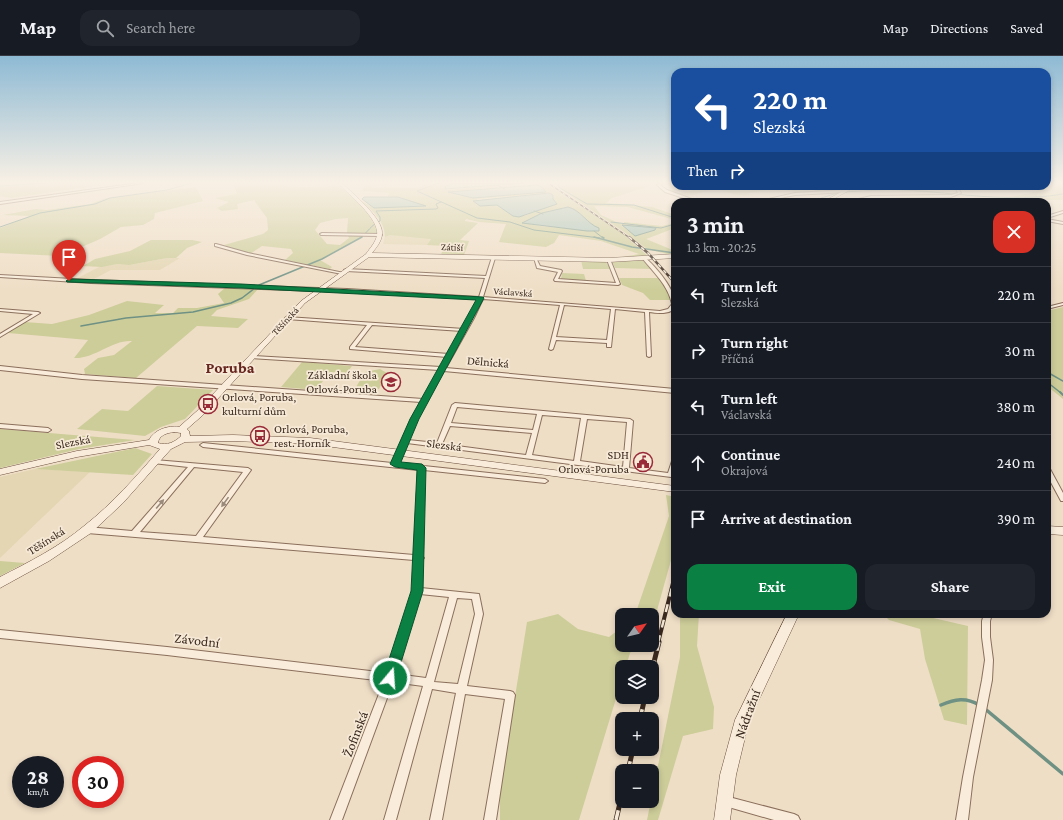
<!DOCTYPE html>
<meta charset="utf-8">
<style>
body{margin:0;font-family:"Crimson Pro",serif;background:#20242c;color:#f1f3f6;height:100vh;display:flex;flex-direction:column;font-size:15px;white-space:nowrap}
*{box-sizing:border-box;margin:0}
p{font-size:13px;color:#9ea1a6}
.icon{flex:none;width:22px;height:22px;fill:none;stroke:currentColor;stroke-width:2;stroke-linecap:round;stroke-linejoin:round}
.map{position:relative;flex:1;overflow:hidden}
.sheet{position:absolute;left:671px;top:142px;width:380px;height:420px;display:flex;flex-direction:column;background:#171b24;border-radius:12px;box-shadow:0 2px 6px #0003}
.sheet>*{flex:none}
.banner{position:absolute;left:671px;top:12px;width:380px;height:122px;border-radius:12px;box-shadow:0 2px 6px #0003;background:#1a4fa0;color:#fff;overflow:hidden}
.needle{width:26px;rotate:56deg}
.tools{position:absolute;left:615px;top:552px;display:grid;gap:8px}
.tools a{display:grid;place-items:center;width:44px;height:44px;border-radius:8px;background:#171b24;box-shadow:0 2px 6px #0003;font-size:20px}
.speed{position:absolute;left:12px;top:700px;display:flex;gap:8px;font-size:20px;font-weight:700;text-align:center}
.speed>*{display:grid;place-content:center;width:52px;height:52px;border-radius:50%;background:#171b24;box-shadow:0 2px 6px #0003;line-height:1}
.speed small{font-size:10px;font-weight:400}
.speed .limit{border:6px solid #d22;background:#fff;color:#111}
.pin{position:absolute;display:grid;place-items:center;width:34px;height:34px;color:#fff;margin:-41px -17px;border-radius:50% 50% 50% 0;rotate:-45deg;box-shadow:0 0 4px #0007}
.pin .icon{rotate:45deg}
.me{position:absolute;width:44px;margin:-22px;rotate:18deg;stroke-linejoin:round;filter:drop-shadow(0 0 3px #0008)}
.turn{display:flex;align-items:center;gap:14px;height:84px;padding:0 16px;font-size:18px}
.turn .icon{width:52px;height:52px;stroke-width:2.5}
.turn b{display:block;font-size:28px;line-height:34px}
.then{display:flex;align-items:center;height:38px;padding:0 16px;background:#0003;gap:8px;font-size:15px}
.round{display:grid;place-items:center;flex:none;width:42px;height:42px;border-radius:12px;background:#20242c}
.overview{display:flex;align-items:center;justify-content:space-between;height:68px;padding:0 16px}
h1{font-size:24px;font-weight:700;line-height:30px}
.action{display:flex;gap:8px;margin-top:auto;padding:8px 16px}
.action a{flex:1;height:46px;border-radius:12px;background:#0b8043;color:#fff;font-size:16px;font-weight:700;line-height:46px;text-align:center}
.action a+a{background:#20242c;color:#f1f3f6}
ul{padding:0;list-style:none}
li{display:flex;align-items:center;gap:12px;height:56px;padding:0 16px;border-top:1px solid #363941}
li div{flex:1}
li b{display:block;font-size:15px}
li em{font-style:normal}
header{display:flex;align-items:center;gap:24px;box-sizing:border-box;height:56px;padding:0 20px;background:#171b24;border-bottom:1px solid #363941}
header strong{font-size:19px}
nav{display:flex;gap:22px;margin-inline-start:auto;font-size:14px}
.search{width:280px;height:36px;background:#20242c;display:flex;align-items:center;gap:10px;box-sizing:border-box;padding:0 14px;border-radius:12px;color:#9ea1a6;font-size:15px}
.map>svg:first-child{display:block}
.farmland{fill:#e4d6b3}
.green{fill:#cdcd9a;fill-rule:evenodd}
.water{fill:#a7c2b7;stroke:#6e9184}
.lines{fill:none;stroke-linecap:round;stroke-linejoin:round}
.stream-far3{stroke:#6e9184;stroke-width:1}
.stream-far2{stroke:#6e9184;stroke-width:1.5}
.stream-far1{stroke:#6e9184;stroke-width:2}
.stream{stroke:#6e9184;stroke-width:3.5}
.street-casing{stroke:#8a6f5c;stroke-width:2}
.secondary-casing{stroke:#6c503f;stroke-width:1}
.street{fill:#f9ecda;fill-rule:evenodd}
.secondary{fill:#f9ecda;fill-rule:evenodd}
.rail-far3-casing{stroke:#3a291f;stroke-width:1.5}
.rail-far2-casing{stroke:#3a291f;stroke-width:2.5}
.rail-far1-casing{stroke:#3a291f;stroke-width:4}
.rail-casing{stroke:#3a291f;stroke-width:5}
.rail-far3{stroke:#f6e9d6;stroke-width:1;stroke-dasharray:3;stroke-linecap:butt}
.rail-far2{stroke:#f6e9d6;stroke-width:1.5;stroke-dasharray:4;stroke-linecap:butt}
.rail-far1{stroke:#f6e9d6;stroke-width:2.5;stroke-dasharray:8;stroke-linecap:butt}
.rail{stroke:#f6e9d6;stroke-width:3.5;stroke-dasharray:10;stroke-linecap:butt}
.oneway{fill:#9a8a7c}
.route{fill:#0b8043;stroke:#07532c}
.labels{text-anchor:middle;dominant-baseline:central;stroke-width:3.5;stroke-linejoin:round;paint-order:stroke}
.far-street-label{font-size:10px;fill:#3a291f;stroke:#f6e9d6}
.street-label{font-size:12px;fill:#3a291f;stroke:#f6e9d6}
.poi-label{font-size:12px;fill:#3a291f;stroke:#f6e9d6;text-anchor:end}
.near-street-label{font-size:14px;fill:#3a291f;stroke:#f6e9d6}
.district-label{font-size:16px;font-weight:bold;fill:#67251f;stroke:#f6e9d6}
</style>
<header>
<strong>Map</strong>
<div class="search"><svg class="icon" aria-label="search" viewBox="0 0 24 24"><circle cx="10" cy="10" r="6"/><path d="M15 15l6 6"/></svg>Search here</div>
<nav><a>Map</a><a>Directions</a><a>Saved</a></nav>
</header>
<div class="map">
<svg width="1063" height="764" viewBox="0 0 1063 764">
<rect width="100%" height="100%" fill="#efdec6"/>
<!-- farmland -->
<path class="farmland" d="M390,179L423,181L431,183L427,189L383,188L385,181Z
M167,202H180L160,214H111L92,224H74L99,211L117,208L129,209Z
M35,413L90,416L0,502V421Z"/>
<!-- green -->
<path class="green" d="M39,127H117L11,142L0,140V129Z
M233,127H267L274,129L301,131L340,130C354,144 374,158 378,178L364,180L320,204L332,211L330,213L285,204L293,197L291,193L262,190L250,198L224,189L263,178L268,174L267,162L254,144L237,148L238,153L222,155L217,152L229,146L214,142L237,138ZM348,162L347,177L349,182L340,189L327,188L315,174L320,167L336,163Z
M366,127H381L379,130L368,131L415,132L434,127H455L449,129L447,134L509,128L546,127L623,178L649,201L617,202L639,198L601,185L559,179L554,187L546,191L499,186L506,168L479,166L466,163L465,165L478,167L460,184L469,185L464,199L441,198L446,190L427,189L431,183L390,179L385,181C385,164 371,154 360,144L374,152L425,150L388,140L389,137L362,135ZM537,129L543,136L473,142L449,136ZM549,137L554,140L553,143L557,147L524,160H513L497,149L480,150L477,143ZM568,151C578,154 592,166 596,175L540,170L523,166L542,157Z
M551,127L657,128L612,142L606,147L652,151L675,159V164L628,151L594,150L601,159L621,168H624V166L662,170L675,167V172L646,183L675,195V198H667L647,193L627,178ZM627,169L654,172L635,180L622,170Z
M1060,127H1063V144H1019L1006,142L1030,137Z
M693,130H793L810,135L798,137L781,132L748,137L752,139C737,142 732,136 718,134C704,132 696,144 677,138L694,134L687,131Z
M892,130L956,138L881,134H858L845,137L858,131L889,132Z
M196,131L203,145L155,157L154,163L143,169L121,171L100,183L61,200L0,197V172L30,160L3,159L36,153L47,154L91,148L106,142Z
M151,184H192L202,186L187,192L176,202H167L129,209L117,208L102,211L83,210L95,203L130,195Z
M643,203L652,213L615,212L612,205Z
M581,204L605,205L611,213H583Z
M562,217L584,218L586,225L561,223Z
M619,222H660L674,244H650L643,237L622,229Z
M226,231L259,232L249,243L217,254L211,260L248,263L238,272L197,270L136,322L85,318L84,313L98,302L114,299L132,285C111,284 95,303 74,302L88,284L8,277L25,266L52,268L89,259L127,245L164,249L155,257H173L178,252H197L224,247L218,238Z
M1063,251V343L1047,330V255Z
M302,306L352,310L347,317L330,316L316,334L281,331Z
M380,313L387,317L379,333L367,336L357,333L356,331L365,316Z
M157,330L213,334L185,363L161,371L145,380L77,373L102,353L128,355Z
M0,373L135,384L79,393L0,412Z
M135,392L152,398L133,419L35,413Z
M666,439L675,441V490L656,558L652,564V559H635L669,460Z
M0,505L25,507L0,520Z
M558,558L578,573L609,581L622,571V589H636L630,597L626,611H622V623L579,764H500V734L527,566Z
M680,558H699L697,590L714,651L713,673L683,680L658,764H647L680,601Z
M883,558H916L968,570L967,669L944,664L925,603L920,573L889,564Z"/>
<!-- water -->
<path class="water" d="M455,127H524L445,133L446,130Z
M537,129L542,131L546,136L473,142L448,136Z
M549,137L553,139V143L557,148L519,161L513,160L497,149L480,150L473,145Z
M364,141H398L426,150L374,152L362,143Z
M568,151C581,154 587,168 599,172V175H587L522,167L542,157Z
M622,169L656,172L655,174L635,180Z"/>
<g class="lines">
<!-- stream-far3 -->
<path class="stream-far3" d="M439,127L417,135L477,162L510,166L534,174L600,182
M493,127L505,133
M560,127L558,129L560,132L587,148L634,149L675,162
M0,130L46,127
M905,134C958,137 1010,147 1063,138
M817,136L815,135L822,134L823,130
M808,146L841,136L901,133
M534,155L543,158
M611,166L661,172L675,168
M0,171L40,157L95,148L110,142L167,134L192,127
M594,175L603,182
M360,182C368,176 371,169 380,165V161L376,155L436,153L438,152L436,148L441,146"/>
<!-- stream-far2 -->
<path class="stream-far2" d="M594,181L632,191L675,197
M602,181L604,182
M81,270L126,262L193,256L231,247L242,242L259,229L322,203L362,181
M1047,316L1063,325
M1047,326L1061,337"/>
<!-- stream-far1 -->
<path class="stream-far1" d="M1060,336L1063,339"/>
<!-- stream -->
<path class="stream" d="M941,649C955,643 966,641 979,649
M984,652L1063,718"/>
<defs>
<path id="street" d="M139,127H144L0,148V146Z
M660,127H663L660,129L667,134L700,146H696L665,136L657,129Z
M955,130H957L961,137L951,141L871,142L851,146H846L871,140L951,139L958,137Z
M845,134L846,136L795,139L761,146H756L795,137Z
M1063,155V157L1047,162V160Z
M1047,163L1063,166V168L1047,165Z
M322,177L380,178L382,179L380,180L321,179L320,178Z
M216,188L248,197L344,217L342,218L247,199L215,190V188Z
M492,201L495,202L483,241L660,255L668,253L672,248C668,229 654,217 642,202L644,201C653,207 686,244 671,255C665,258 656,257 649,256L651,300L649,301L647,300L645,256L615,253L611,291H607V287L556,284L553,293L551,294L549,293L560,249L483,243L474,262L446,312L675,333V337L444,315L417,363L408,384L437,387L452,349L455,347L630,363L633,365L629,412L668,417L672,405L675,403V416L673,420L671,421L407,387L398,408L419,410L421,409L424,410L545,423L548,425L545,427L424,414L422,500L424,502L422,504L421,532L479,538L483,558L467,630L510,635L513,636L515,639L496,764H484L505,643L465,638L442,764H430L456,637L432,633L396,764H384L423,630L393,626L342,764H330L384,625L167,599L0,582V574L167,591L387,617L413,535L414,504L87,477L84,476L83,474L84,472L87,471L132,475L188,411L153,407L152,406L153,405L155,404L248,412L251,414L203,481L414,499L418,414L203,391L200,389L203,387L392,407L411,363L421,346L82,323L0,314V310L82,319L423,343L439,314L252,302L250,301L252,300L441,311L447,301L350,293V291L367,269L287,263L285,262L287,261L464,273L470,262L478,243L347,236L91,227L0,221V219L91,224L347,233L479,241L485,222L346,215L344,214L346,213L486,220ZM564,249L611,253L607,284L556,281ZM372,269L462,275L449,298L355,291ZM457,351L537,358L533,374L451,367ZM542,359L581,362L574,405L532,399ZM587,363L627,366L623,411L580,405ZM450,370L532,377L526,399L442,388ZM194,411L243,416L196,480L140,476ZM420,538L449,541L426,622L396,618ZM457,542L472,543L475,558L458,628L434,626Z
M534,202H536L540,210L561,214L562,215L558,223L616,227L607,204L610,203L620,228L618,229L555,225L554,224L558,216L537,212Z
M1063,247V249L1047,253V251Z
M0,253L38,256L40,257L0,281V278L33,258L0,255Z
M0,368L48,372L51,374L48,376L0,372Z
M1047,411L1050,413L1063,437V445H1061L1047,419Z
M984,558H992L990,565V581L993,604L992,624L973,721L968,764H956L963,721L982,624L985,604L982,581V565Z
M725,740L794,758L798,760L800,764H774L725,750L721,749L720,745L721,741Z"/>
<path id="secondary" d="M338,127H342C352,137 384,163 382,178C382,185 376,192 372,197L609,202L675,198V202L609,206L369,201L305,247L203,359L187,373L189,375L190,380L233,379L310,382L675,430V436L310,388L233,385L185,386L171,393L123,447L91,477L49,505L0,532V521C29,506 59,491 84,470C112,448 136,421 160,393L149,389L77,401L0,419V413L77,395L149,384C154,374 168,369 179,371L197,355L301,245L366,198C370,192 376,186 377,179C380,163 348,138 338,127ZM174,376L181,377V380C175,386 167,390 158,387C159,379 167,377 174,376Z
M852,130H857L828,146H823Z
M1047,470L1063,471V479L1047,478Z
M787,558H799L749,665L736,719L730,764H714L720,719L735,664Z"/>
</defs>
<!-- street casing -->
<use href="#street" class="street-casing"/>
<!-- secondary casing -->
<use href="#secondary" class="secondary-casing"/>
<!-- street -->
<use href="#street" class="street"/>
<!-- secondary -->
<use href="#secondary" class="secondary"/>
<defs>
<path id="rail-far3" d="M548,127L630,182"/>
<path id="rail-far2" d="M629,181L648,197L675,227"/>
<path id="rail-far1" d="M658,587L675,519"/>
<path id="rail" d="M652,614L659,586
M640,663L645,641
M628,715L633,693
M616,764L622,738"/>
</defs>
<!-- rail-far3 casing -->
<use href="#rail-far3" class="rail-far3-casing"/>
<!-- rail-far2 casing -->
<use href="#rail-far2" class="rail-far2-casing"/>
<!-- rail-far1 casing -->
<use href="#rail-far1" class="rail-far1-casing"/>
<!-- rail casing -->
<use href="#rail" class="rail-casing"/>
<!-- rail-far3 -->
<use href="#rail-far3" class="rail-far3"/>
<!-- rail-far2 -->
<use href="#rail-far2" class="rail-far2"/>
<!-- rail-far1 -->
<use href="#rail-far1" class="rail-far1"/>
<!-- rail -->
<use href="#rail" class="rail"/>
</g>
<!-- one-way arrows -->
<defs><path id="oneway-solid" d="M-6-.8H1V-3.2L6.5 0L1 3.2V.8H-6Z"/></defs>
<g class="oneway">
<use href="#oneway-solid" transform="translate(225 446) rotate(126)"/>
<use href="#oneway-solid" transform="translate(160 448) rotate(-50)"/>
</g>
<!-- sky -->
<linearGradient id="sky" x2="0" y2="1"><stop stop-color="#8ebad4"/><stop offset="0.54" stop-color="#f8f0e5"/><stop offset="1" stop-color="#f8f0e5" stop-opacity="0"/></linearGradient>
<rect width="1063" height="234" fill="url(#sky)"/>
<!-- route -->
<path class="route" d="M69,223L241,228L483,241L484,242L419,363L401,406L422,408L426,412L423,535L395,626L390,628L385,626L383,622L411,535L417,414L395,411L390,408L410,363L476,244L241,232L67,226L66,225Z"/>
<!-- icons -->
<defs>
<symbol id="school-ring" viewBox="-11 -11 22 22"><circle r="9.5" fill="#f6e9d6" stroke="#992b39" stroke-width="1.5"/><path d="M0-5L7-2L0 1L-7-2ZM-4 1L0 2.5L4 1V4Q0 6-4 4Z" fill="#992b39"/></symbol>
<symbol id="bus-ring" viewBox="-11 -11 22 22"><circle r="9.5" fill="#f6e9d6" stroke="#992b39" stroke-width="1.5"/><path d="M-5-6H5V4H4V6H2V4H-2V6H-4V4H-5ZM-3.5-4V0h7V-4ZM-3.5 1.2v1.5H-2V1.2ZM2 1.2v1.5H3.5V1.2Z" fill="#992b39"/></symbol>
<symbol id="civic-ring" viewBox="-11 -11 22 22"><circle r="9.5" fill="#f6e9d6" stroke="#992b39" stroke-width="1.5"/><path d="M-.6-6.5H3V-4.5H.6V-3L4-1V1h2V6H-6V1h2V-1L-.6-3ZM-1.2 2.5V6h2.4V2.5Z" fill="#992b39"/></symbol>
</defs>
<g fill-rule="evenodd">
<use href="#school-ring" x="380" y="315" width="22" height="22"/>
<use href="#bus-ring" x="197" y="337" width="22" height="22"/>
<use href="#bus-ring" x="249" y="369" width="22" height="22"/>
<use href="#civic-ring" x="632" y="395" width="22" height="22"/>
</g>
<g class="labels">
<!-- far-street labels -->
<g class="far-street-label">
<text transform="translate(452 191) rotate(2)">Zátiší</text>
<text transform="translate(513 236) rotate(4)">Václavská</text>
<text transform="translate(285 265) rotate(-47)">Těšínská</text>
</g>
<!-- street labels -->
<g class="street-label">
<text transform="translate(488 306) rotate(5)">Dělnická</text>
<text transform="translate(73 386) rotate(-11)">Slezská</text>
<text transform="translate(444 389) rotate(7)">Slezská</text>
<text transform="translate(46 485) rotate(-32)">Těšínská</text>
</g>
<!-- poi labels -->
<g class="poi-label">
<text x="377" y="319">Základní škola<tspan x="377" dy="14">Orlová-Poruba</tspan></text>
<text x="222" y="341" text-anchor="start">Orlová, Poruba,<tspan x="222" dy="14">kulturní dům</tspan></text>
<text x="274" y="373" text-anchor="start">Orlová, Poruba,<tspan x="274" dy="14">rest. Horník</tspan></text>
<text x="629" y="399">SDH<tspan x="629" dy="14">Orlová-Poruba</tspan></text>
</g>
<!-- near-street labels -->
<g class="near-street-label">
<text transform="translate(197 584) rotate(7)">Závodní</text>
<text transform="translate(747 658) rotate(-70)">Nádražní</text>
<text transform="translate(355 678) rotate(-69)">Žofinská</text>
</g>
<!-- district labels -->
<g class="district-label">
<text x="230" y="311">Poruba</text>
</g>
</g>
</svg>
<div class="tools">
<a><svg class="needle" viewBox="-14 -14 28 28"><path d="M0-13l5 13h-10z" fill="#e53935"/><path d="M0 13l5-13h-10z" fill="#9ea1a6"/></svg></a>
<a><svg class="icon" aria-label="layers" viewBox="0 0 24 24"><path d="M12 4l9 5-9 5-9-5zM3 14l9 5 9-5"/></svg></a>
<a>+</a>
<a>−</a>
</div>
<div class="speed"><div>28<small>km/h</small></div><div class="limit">30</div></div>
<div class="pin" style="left:69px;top:225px;background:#d93025"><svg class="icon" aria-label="arrive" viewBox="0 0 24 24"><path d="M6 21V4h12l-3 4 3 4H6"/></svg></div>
<svg class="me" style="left:390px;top:622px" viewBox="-20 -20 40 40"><circle r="17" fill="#0b8043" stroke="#fff" stroke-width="3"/><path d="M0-11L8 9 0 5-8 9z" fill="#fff"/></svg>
<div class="banner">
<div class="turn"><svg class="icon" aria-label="left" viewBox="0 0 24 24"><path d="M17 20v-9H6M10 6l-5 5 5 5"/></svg><div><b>220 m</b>Slezská</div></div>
<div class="then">Then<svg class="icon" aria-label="right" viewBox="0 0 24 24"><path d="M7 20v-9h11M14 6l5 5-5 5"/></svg></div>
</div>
<section class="sheet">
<div class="overview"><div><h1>3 min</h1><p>1.3 km · 20:25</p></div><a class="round" style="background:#d93025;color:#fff"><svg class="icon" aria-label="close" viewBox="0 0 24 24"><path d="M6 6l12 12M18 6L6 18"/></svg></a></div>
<ul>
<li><svg class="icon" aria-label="left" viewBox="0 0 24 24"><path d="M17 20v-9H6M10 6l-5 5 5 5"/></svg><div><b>Turn left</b><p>Slezská</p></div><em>220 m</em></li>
<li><svg class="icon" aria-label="right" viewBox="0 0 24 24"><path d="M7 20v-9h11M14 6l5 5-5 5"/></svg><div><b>Turn right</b><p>Příčná</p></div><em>30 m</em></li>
<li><svg class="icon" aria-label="left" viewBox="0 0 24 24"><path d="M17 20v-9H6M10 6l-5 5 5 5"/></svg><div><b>Turn left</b><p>Václavská</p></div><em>380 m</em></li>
<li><svg class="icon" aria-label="ahead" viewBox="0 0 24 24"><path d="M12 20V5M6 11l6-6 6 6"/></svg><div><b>Continue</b><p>Okrajová</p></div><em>240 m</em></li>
<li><svg class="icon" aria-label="arrive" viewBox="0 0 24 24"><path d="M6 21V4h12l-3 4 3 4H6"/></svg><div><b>Arrive at destination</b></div><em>390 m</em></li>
</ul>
<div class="action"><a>Exit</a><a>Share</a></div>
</section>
</div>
